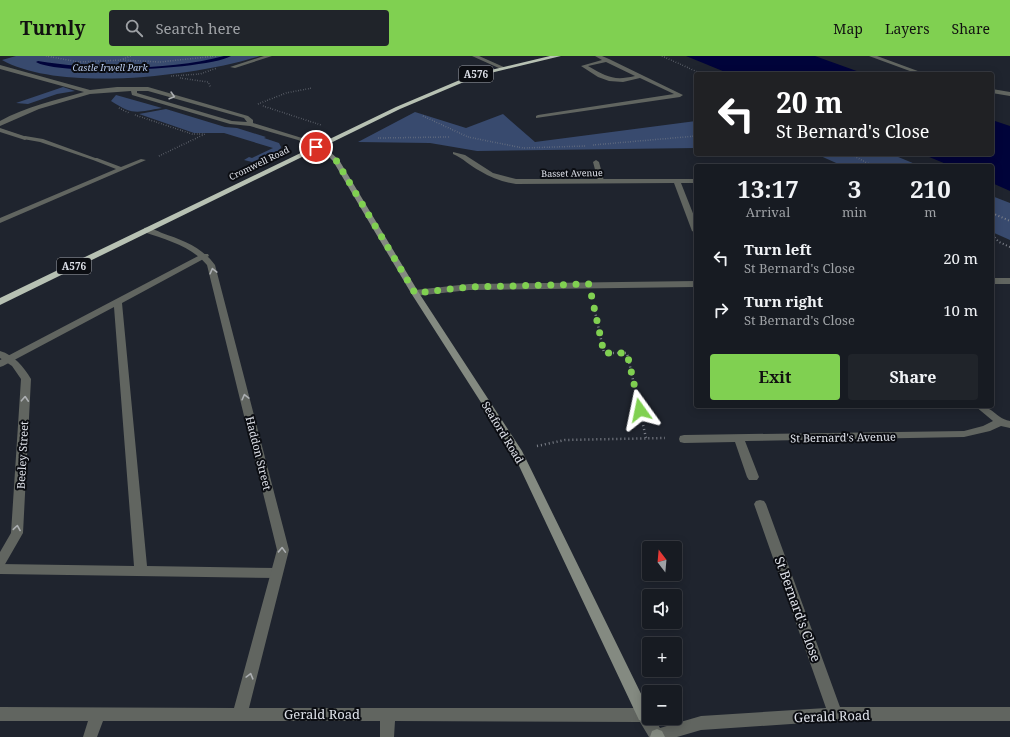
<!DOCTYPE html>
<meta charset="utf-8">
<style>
body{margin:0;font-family:"Noto Serif",serif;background:#20242a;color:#f1f3f6;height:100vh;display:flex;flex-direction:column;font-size:15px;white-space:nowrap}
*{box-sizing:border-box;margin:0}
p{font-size:13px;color:#9ea1a5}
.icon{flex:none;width:22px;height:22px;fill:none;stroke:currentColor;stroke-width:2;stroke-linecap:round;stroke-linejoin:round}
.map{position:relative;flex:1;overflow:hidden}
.side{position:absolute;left:694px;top:108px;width:300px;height:244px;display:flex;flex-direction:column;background:#171b22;border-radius:4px;box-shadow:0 2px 10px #0003,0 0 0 1px #363940}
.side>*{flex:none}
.banner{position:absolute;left:694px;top:16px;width:300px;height:84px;border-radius:4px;box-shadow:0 2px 10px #0003,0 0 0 1px #363940;background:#202124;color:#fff;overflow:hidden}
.needle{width:26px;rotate:344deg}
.tools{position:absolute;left:642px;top:485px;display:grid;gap:8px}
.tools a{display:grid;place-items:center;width:40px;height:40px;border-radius:4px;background:#171b22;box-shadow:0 2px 10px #0003,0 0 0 1px #363940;font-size:20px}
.pin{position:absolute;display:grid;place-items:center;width:34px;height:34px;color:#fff;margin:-17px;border:2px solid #fff;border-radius:50%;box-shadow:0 1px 4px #0007}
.me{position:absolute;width:44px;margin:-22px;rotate:348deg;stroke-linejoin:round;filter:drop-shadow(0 0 3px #0008)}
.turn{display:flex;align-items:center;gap:14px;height:84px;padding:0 16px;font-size:18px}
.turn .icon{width:52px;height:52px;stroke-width:2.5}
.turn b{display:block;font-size:28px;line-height:34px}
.eta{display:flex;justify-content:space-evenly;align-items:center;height:68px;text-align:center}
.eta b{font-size:24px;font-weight:700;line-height:28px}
.action{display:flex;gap:8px;margin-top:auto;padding:8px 16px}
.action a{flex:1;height:46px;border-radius:4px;background:#80d051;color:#111;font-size:16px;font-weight:700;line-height:46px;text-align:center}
.action a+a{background:#20242a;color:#f1f3f6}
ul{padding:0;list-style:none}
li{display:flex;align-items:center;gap:12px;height:52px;padding:0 16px}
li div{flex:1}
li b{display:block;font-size:15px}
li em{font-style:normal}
header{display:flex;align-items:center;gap:24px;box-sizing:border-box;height:56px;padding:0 20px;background:#80d051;color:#111}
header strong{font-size:19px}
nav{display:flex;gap:22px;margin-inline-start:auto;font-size:14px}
.search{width:280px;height:36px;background:#20242a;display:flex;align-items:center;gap:10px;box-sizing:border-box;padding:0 14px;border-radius:4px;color:#9ea1a5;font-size:15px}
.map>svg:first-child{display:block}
.green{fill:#384a6e}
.water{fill:#00033a}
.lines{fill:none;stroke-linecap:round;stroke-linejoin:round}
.stream{fill:#00033a;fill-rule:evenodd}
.path-far2{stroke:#7f838c;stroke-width:1.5;stroke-dasharray:0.5 2;stroke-linecap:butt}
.path-far1{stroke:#7f838c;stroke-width:2;stroke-dasharray:1 2.5;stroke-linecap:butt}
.path{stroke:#7f838c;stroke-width:2.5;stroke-dasharray:1 3;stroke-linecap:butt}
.lane{fill:#616560;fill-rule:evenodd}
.street{fill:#616560;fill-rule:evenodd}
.secondary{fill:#848a81;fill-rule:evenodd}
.highway{fill:#b7c1b3;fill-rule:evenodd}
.oneway{stroke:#acafb2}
.route{stroke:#80d051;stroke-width:7;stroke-dasharray:0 12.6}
.labels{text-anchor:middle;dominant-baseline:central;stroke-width:4;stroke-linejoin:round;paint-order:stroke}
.far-park-label{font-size:9px;font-style:italic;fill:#b9cbee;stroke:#0b0d12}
.far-street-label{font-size:9px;fill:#dee1e9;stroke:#0b0d12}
.shield{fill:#0b0d12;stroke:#9fa1a8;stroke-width:1}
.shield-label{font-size:10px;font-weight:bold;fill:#dee1e9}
.street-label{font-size:11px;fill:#dee1e9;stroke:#0b0d12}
.near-street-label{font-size:13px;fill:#dee1e9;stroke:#0b0d12}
</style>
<header>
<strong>Turnly</strong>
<div class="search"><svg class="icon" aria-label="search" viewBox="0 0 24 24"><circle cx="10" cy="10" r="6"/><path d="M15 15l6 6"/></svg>Search here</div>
<nav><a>Map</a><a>Layers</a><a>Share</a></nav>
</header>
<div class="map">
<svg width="1010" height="681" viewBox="0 0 1010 681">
<rect width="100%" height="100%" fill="#1f242e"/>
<!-- green -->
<path class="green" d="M16,0H260C196,20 61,37 2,4Z
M63,31L75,35L57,38L28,48L16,47Z
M116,39L162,52C137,56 134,60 111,45Z
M166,53L225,71L237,72L266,81L264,82L279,87L281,91L280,94L252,106L244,104L249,101L252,102L273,92L224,77H194L139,58Z
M415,56L466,72L503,58L535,86L696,65V92L477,95L430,87L358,86Z
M816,98H891L920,110H843Z
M992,140L1010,147V184L992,176Z"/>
<!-- water -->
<path class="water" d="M686,0H815L865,18H730Z
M992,64L1010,70V135L992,127V110H951L922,98H992Z"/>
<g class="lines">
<!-- stream -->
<path class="stream" d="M224,0H231C207,14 59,20 36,6L38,5C94,14 169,15 224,0Z"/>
<!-- path-far2 -->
<path class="path-far2" d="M46,0L79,6L123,4L160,6L216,0
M662,0L702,18
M123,3L131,0
M121,15L132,5
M171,20L200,18L217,12
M180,22L208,26L211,32
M258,48L286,37L312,32
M263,50L321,69
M119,52L129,57
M135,59L192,78H203
M423,60L468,81
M468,81L523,92L586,90
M378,82L449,81
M593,89L696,80
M850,98L873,110
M159,100L205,78"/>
<!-- path-far1 -->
<path class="path-far1" d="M871,109L874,110
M992,157L1010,165
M992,179L999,186L1010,191
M593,249L594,252"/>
<!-- path -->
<path class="path" d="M594,251L604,297H627L646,382
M537,390L565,384L665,382"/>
<!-- lane -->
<path class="lane" d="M264,0H272L235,12L230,11Z
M595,0H602L609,3L683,39L680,41L536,62V60L538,59L674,38L640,22L623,26L609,25L598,21L581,10L602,4ZM606,6L635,20C614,25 607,21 588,10Z
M25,80L43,83L98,103L93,104L40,86L23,83V81Z
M596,104L599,106L604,125L603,126L598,125L593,106Z
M202,198H208L209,200L122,247L147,510L277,512L281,514L283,517L281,520L277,522L0,518V508L134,510L114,251L3,310L0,311V304Z"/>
<!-- street -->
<path class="street" d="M472,0H479L506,12L501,13Z
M869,0H877L926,18H918Z
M0,9L90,34L117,31H148L248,60L253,64V67L302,82L319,91L314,92L298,84L250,70L230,68L132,39L131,35L90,38L39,53L0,70V65C25,51 56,44 84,36L0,13ZM137,35H148L244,62L247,66L232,65L137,37Z
M992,33L1010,36V40L992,37Z
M0,72L27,81L28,82L25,84L0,76Z
M453,96L465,99L493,117L516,123H696V127H681L696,165V177L692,175L674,127L516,128C503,126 491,122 480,115C470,110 463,102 453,98Z
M93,102H97L121,111L141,103L146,104L0,167V162L116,113L93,104Z
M828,108L831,109L832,110H825Z
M144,172C150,171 157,175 162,177C182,184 202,191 215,209L289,494L249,652H644L649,654V662H654L660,672L701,660L826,652L754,448L756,445L760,444L764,445L766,448L840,651H1010V665H835L701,674L677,681H649L640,666L395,665L394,681H380V665H103L97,681H83L88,665H0V651L234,652L277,494L207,209C191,190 167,184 144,176Z
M992,222H1010V228H992Z
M696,225V231L469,234L415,240L411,237L415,234L469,228Z
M0,295C14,299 24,311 31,323L23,477L4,510L0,512V496L11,477L21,323L12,310L0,302Z
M975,350C995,350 993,361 1010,365V372L1001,370L990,375L964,381L745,385L759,421L757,424H749L747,421L735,386L684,387L680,386L679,383L680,380L684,379L964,375L983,370L993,365Z"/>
<!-- secondary -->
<path class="secondary" d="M316,89L329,95L339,104L419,237L522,395L649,654V664L644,666L639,664L512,395L411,237L333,105L325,97L314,92L313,91Z
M657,673L662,675L665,681H650L652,675Z"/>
<!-- highway -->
<path class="highway" d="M550,0H561L478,20L400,53L0,249V242L396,51L474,18Z"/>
</g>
<!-- one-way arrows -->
<defs><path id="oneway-chevron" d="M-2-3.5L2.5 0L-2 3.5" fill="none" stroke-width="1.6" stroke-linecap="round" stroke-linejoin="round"/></defs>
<g class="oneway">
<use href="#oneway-chevron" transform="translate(172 40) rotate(16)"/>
<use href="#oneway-chevron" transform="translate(213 215) rotate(-104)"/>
<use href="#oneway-chevron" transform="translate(245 341) rotate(-104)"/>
<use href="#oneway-chevron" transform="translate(25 343) rotate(-87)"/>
<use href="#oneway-chevron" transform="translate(17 472) rotate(-81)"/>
<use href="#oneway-chevron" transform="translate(282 494) rotate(-88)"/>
<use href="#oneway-chevron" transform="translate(250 620) rotate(-75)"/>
</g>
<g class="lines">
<!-- route -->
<path class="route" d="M316,91L327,96L336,104L415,237L469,231L589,228L604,297H627L640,354"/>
</g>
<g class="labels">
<!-- far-park labels -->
<g class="far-park-label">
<text x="110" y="11">Castle Irwell Park</text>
</g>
<!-- far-street labels -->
<g class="far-street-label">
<text transform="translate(259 107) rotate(-26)">Cromwell Road</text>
<text transform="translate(572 117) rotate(-1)">Basset Avenue</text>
</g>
<!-- shield labels -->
<g class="shield">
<rect x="459" y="10" width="34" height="16" rx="3"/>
<rect x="57" y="202" width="34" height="16" rx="3"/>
</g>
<g class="shield-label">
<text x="476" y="18">A576</text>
<text x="74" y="210">A576</text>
</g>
<!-- street labels -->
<g class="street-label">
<text transform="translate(503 376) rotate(59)">Seaford Road</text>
<text transform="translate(843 381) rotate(-1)">St Bernard's Avenue</text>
<text transform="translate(259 397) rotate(76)">Haddon Street</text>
<text transform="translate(22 399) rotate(-87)">Beeley Street</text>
</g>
<!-- near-street labels -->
<g class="near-street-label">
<text transform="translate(798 553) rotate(70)">St Bernard's Close</text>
<text x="322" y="658">Gerald Road</text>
<text transform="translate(832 660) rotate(-2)">Gerald Road</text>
</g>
</g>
</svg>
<div class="tools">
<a><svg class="needle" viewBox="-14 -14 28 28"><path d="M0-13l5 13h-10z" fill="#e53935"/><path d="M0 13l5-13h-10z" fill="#9ea1a5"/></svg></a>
<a><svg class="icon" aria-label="sound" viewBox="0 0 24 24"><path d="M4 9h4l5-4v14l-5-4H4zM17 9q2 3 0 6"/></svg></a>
<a>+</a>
<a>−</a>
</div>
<div class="pin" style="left:316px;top:91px;background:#d93025"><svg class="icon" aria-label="arrive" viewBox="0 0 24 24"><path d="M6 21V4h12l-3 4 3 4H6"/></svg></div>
<svg class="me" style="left:640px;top:354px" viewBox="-20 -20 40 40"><path d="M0-17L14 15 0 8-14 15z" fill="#80d051" stroke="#fff" stroke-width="4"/></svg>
<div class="banner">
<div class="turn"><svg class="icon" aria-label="left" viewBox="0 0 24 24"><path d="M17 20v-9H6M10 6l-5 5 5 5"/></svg><div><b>20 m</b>St Bernard's Close</div></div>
</div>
<section class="side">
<div class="eta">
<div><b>13:17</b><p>Arrival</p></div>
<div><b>3</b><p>min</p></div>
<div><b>210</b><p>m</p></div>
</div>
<ul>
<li><svg class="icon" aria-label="left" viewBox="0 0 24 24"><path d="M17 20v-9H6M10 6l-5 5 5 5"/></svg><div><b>Turn left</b><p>St Bernard's Close</p></div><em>20 m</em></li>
<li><svg class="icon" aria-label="right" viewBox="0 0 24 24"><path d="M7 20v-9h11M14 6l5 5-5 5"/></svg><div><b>Turn right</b><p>St Bernard's Close</p></div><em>10 m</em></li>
</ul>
<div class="action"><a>Exit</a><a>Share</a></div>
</section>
</div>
